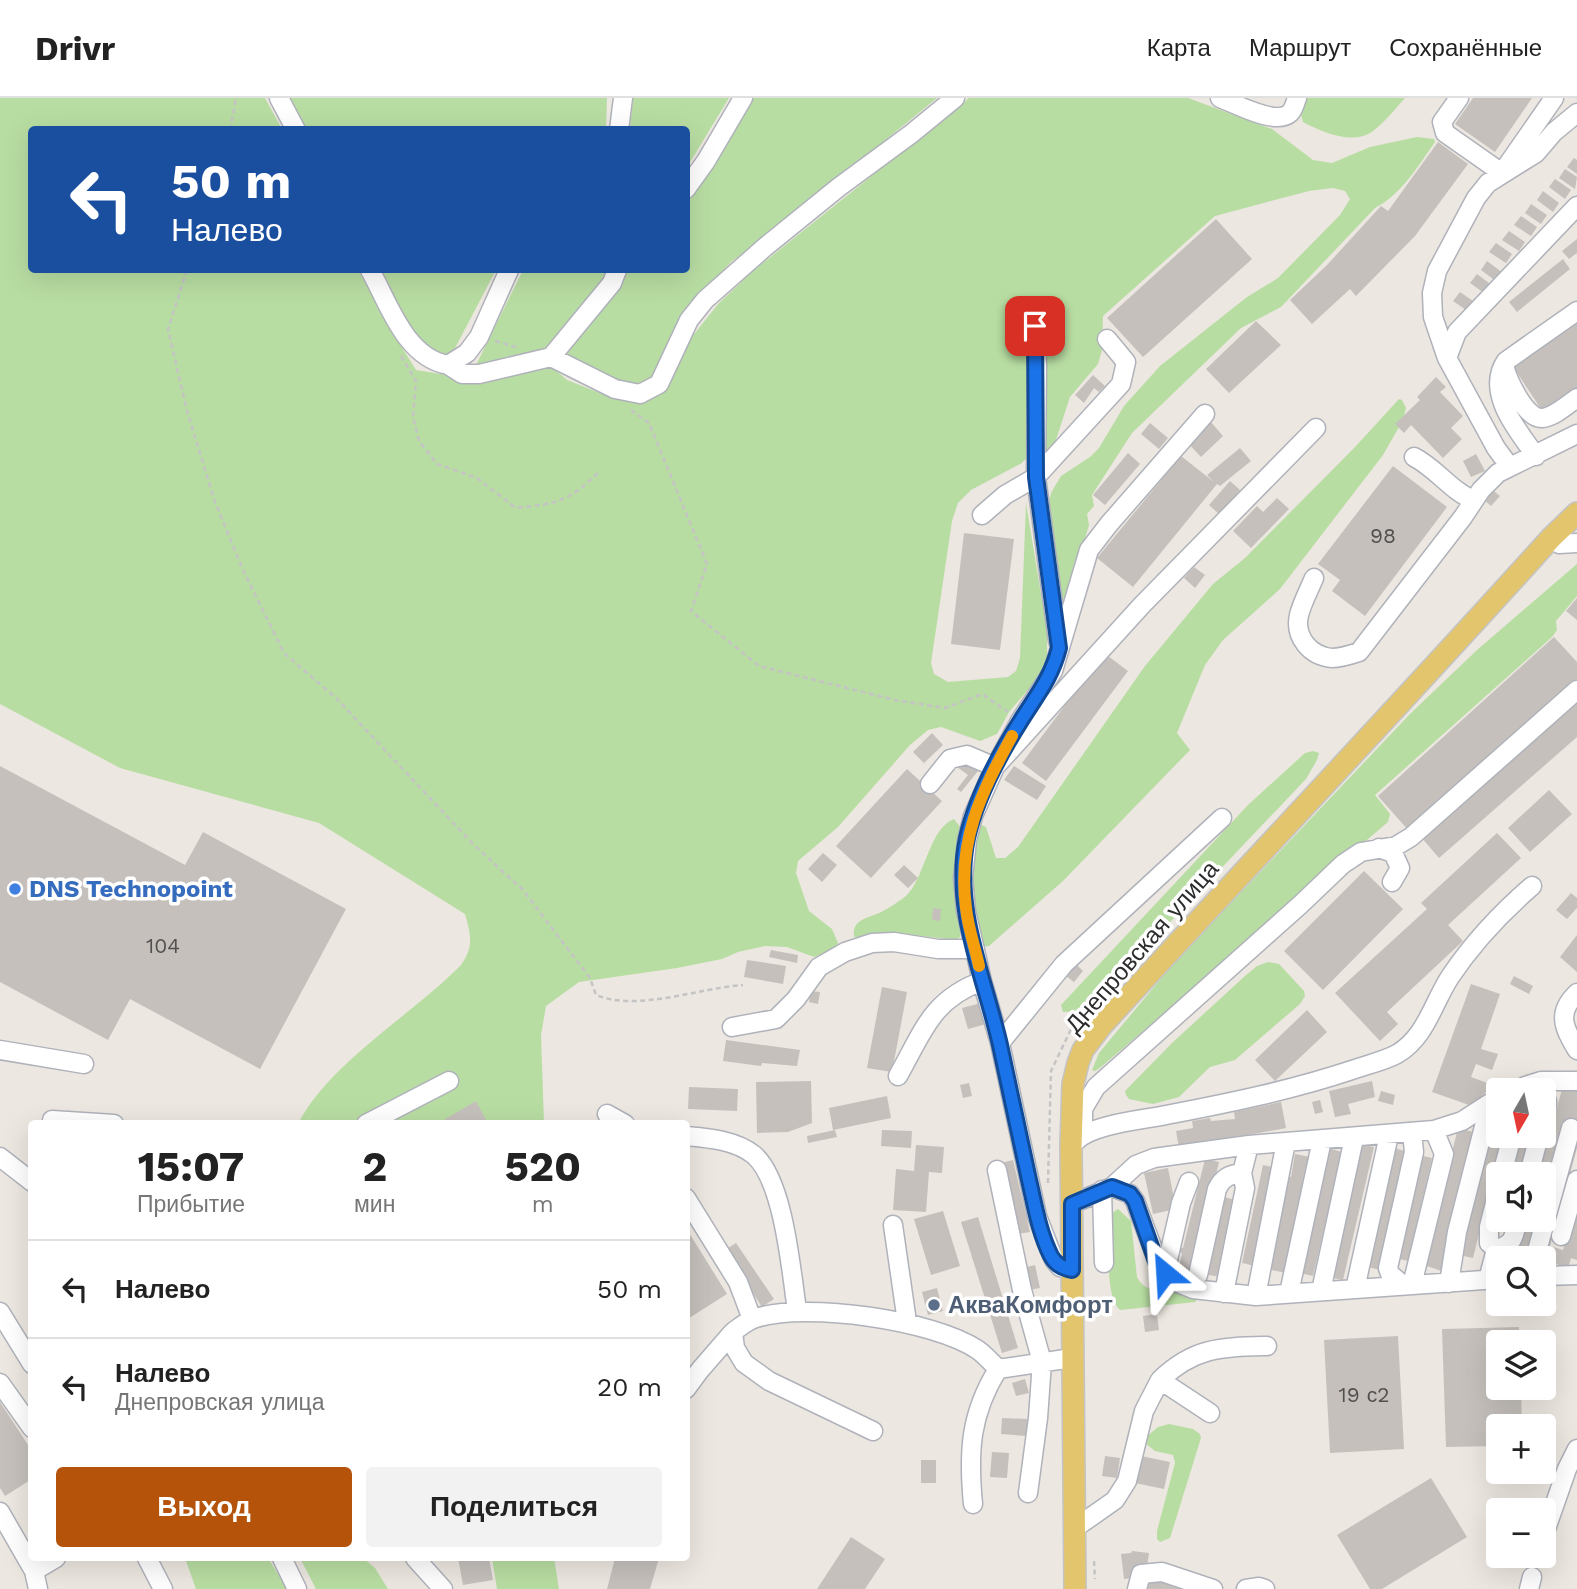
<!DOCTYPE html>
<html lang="ru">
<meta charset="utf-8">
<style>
body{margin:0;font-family:"Work Sans",sans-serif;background:#f2f2f2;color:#222;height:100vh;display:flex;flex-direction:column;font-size:26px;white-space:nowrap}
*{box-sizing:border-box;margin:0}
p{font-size:23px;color:#767676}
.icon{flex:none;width:38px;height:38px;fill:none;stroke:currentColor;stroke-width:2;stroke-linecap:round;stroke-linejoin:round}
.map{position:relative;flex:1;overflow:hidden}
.panel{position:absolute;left:28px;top:1022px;width:662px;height:441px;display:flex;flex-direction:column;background:#fff;border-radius:7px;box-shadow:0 7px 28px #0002}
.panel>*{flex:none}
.top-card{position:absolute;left:28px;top:28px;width:662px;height:147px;border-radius:7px;box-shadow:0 7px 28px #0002;background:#1a4fa0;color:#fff;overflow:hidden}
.needle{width:46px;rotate:189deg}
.fabs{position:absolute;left:1486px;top:980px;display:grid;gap:14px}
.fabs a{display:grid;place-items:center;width:70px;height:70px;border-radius:7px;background:#fff;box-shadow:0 7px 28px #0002;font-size:35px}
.pin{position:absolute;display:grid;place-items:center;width:60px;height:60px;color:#fff;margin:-30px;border-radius:14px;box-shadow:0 4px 10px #0006}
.me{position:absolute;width:77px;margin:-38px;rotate:333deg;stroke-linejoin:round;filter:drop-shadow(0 0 5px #0008)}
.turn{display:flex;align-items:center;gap:24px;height:147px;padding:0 28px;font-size:32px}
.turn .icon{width:91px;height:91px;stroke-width:2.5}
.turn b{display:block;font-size:49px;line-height:60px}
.eta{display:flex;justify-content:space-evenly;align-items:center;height:119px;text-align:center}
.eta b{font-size:42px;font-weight:700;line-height:49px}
.cta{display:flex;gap:14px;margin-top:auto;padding:14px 28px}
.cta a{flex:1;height:80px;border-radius:7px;background:#b45309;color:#fff;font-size:28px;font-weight:700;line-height:80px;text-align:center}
.cta a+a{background:#f2f2f2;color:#222}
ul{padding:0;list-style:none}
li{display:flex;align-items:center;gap:21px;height:98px;padding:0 28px;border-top:2px solid #e0e0e0}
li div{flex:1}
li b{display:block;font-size:26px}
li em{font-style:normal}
header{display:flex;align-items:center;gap:42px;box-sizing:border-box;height:98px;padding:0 35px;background:#fff;border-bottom:2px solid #e0e0e0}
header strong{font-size:33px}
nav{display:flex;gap:38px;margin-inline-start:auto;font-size:24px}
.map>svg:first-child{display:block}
.green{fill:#b8dda2}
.building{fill:#c5c0bc}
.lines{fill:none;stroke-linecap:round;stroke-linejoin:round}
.minor-casing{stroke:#b0b2bb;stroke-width:21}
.major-casing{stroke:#c4c4c4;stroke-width:24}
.path{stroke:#c4c4c4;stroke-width:2.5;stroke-dasharray:5 3.5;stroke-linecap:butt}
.minor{stroke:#fff;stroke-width:18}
.major{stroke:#e3c56e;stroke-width:21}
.route-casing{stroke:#114b97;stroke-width:18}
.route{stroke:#1a73e8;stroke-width:12}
.slow{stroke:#f59e0b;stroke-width:12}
.shop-dot{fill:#3f7fe0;stroke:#fff;stroke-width:2.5}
.service-dot{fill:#5c6f8a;stroke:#fff;stroke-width:2.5}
.labels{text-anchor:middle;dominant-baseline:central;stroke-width:7;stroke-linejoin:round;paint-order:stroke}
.number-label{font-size:21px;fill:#525150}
.shop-label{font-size:24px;font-weight:bold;fill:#366cbe;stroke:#fff;text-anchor:start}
.street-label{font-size:24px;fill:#2c2c2c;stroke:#fff}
.service-label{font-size:24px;font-weight:bold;fill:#4e5e75;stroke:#fff;text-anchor:start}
</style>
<header>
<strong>Drivr</strong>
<nav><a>Карта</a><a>Маршрут</a><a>Сохранённые</a></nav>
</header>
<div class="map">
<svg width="1577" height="1491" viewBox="0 0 1577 1491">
<rect width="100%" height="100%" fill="#ece7e0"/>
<!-- green -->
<path class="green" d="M0,0H265L282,31L32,32V172H358L398,243L416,272L453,278L544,266L553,270L567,282L615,301L646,298L668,288L687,245L719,205L753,173L969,0H1188L1272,31L1313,62L1332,65L1370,49L1417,39L1434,41L1435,44C1418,68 1402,96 1375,110L1281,209L1241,230L1132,335L1092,397L1094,408L1087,416L1089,427L1069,495L1064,501H1059L1048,409L1051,395L1061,378L1090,359L1099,350L1124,308L1160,268L1247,199L1278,180L1340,117L1350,101L1345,93L1333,90L1309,93L1215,118L1103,218L1102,252L1098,266L1070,299L1052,354L1044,358L1040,206L1039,199L1031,198L1028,203V358L1022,365L971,392L958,405L952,423L931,565L934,576L948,584L1008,579L1016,573L1020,560L1026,405L1047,533V560L1043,574L1009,614L997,636L980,643L941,629L928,632L910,647L838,729L798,763L796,775L809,813L832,831L838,845L835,851L814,859L787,849L765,848L738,854L722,861L677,870L579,884L546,908L541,937L544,1025L298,1026C328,966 413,916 461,867C474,849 471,837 465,816L319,725L120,670L0,606Z
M289,0H607L606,31H306Z
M633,0H729L686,71V32L630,31Z
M753,0H937L771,135L731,164L697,201L660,269L649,281L633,287L614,283L561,256L624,172H686V104L696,94Z
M1306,0H1405C1395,11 1385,24 1373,33C1353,48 1322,34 1303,24L1300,13Z
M379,172H496L453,254L441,257L412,234Z
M523,172H610L605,183L550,250L509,258L479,270L477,265Z
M1399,301L1402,302L1406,310L1403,322L1383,357L1280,491L1223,542L1205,567L1177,635L1190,652L1063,783L989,848L982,849L967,790L977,725L986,729L996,760H1005L1018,749L1145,568L1213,486L1245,460L1356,348Z
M1577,466V498L1556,523L1557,532L1552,539L1375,697L1390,716L1388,724L1101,969L1095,973L1092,972L1099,955L1173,866L1410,616L1477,552Z
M1313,653L1319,655L1317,662L1306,681L1115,882L1079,913L1063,914L1061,907L1249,706L1305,655Z
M954,721L960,729V839L956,842L904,836L854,839C851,820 871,820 883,813C891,809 899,803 906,798C925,780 929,730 954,721Z
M1268,864L1279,866L1304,893L1305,898L1300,906L1235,962L1210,969L1179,999L1153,1006L1129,1001L1126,997L1125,993L1172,945L1245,878L1257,868Z
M1118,1111L1131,1123L1137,1179C1146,1196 1159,1191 1176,1193C1183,1194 1191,1198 1198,1200L1195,1204L1120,1212C1105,1200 1109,1147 1109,1126V1117Z
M1169,1326L1193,1331L1200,1336L1201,1340L1170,1440L1160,1444L1157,1441V1433L1175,1365L1173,1357L1155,1353L1145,1345V1340L1158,1329Z
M185,1460H268L287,1491H196Z
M300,1460H363L375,1470L388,1491H316Z
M492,1460H554L559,1491H497Z"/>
<!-- building -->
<path class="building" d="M1473,0H1532L1495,54L1455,26Z
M1438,44L1468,66L1415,138L1356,198L1350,191L1312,226L1290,202L1327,167L1381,108L1388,113Z
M1574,60L1577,62V76L1567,69Z
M1565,71L1577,79L1575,91L1559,80Z
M1555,81L1571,92L1565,101L1549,89Z
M1543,93L1559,105L1553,114L1537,102Z
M1531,106L1547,117L1541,126L1525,115Z
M1521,118L1537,129L1531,138L1514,127Z
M1216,121L1252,161L1143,259L1107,220Z
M1509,133L1525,144L1519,153L1502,142Z
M1577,141V155L1569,161L1562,153Z
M1496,145L1512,156L1506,165L1489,154Z
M1563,161L1570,171L1517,214L1509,204Z
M1487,163L1503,175L1497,184L1481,172Z
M1477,176L1493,188L1487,197L1470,185Z
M1460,194L1476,205L1469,214L1453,203Z
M1577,221V292L1543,314L1510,264Z
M1256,223L1281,247L1229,295L1206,271Z
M1093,277L1105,288L1099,294L1094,290L1084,305L1075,297Z
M1436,279L1446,289L1440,294L1463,318L1451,330L1462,341L1443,360L1411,327L1404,335L1395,326L1420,302L1417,299Z
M1210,323L1223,338L1201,359L1187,344Z
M1150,325L1168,340L1159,351L1141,336Z
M1240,350L1251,363L1220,388L1217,386L1133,489L1097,460L1181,358L1214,384L1207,377Z
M1128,355L1140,366L1105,407L1093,397Z
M1476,356L1485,373L1471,379L1463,363Z
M1393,368L1447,409L1365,518L1332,493L1340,482L1318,466Z
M1230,383L1240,392L1219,416L1209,407Z
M1490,390L1500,398L1491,408L1481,399Z
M1277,400L1289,411L1251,450L1233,433L1257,408L1263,414Z
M964,435L1014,441L1000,552L951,546Z
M1194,469L1205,477L1195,490L1184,480Z
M1577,500V522L1566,513Z
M1554,539L1577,564V582L1409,733L1378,698Z
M1104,555L1128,573L1046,683L1022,665Z
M1577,600V639L1439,760L1420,738Z
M932,635L943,647L924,665L913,654Z
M962,661L978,673L961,694L957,691L968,677L957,669Z
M0,668L185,767L203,734L346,811L260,971L130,901L108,942L0,884Z
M1014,668L1046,688L1037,702L1004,682Z
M907,671L942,703L871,780L836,748Z
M1549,692L1572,716L1530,754L1508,730Z
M1497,735L1521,760L1448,827L1463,843L1387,914L1398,926L1380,943L1335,895L1427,811L1421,805Z
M823,755L837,767L822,784L808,771Z
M904,767L918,780L908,790L894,777Z
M1364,773L1403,811L1323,892L1284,853Z
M1571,795L1577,800V810L1567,821L1556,812Z
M933,810L941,811L940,823L932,822Z
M1577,837V874L1560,859Z
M771,852L798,857L797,865L769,859Z
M747,862L786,868L783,886L744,879Z
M1076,866L1083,873L1074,884L1066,878Z
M1514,878L1533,888L1529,896L1510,886Z
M1471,886L1500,896L1481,951L1498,956L1492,972L1476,966L1471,979L1493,987L1472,1008L1432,994Z
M882,889L907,894L892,974L867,970Z
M811,893L820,894L818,906L809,904Z
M981,905L986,926L968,931L962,910Z
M1307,912L1327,934L1275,983L1255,962Z
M726,942L800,952L797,968L762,965L761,968L723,963Z
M811,983L812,1025L788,1034L757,1035L756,984Z
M1372,983L1375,999L1348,1006L1351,1016L1335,1019L1329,993Z
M969,985L972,998L963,1000L960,987Z
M1563,988L1577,992V1050L1550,1148L1563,1152L1577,1109V1162L1571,1160L1568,1170L1544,1162V1160L1516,1155L1525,1122H1544V1076H1538Z
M689,989L738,991L737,1013L688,1011Z
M1381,993L1395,997L1393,1007L1378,1003Z
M887,998L891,1020L833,1032L829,1010Z
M1320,1002L1323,1014L1315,1016L1312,1004Z
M476,1003L488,1026H443L442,1023Z
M1281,1004L1286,1030L1179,1050L1176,1033L1193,1030L1192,1023L1210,1020L1211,1023L1235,1021L1234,1014Z
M1495,1015L1498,1016V1038H1504L1473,1160L1459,1157Z
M1458,1030L1473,1034L1443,1158L1448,1159L1444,1174L1424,1167Z
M835,1032L837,1039L808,1045L807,1038Z
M882,1032L912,1033L911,1050L881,1048Z
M1516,1038H1532L1522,1076H1507Z
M1359,1046L1374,1049L1343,1182L1328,1179Z
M916,1047L944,1049L942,1075L929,1074L926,1114L893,1112L896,1071L914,1073Z
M1390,1049L1405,1053L1380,1172L1364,1168Z
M1328,1050L1342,1054L1313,1178L1300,1175Z
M1295,1056L1310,1059L1287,1175L1271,1172L1288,1078L1291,1079Z
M1419,1057L1432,1060L1408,1163L1395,1160Z
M1205,1061L1219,1064L1192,1173L1179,1170L1182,1155L1173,1153L1174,1147L1183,1150Z
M1013,1062L1030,1134L1018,1136L1001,1065Z
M1263,1067L1276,1070L1255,1168L1242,1165Z
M1168,1070L1176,1111L1153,1116L1144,1075Z
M1220,1098L1236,1102L1220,1179L1204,1176Z
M943,1113L960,1168L931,1177L914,1121Z
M978,1119L1018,1250L1002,1255L961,1124Z
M686,1130L727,1196L686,1222Z
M736,1145L774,1201L762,1209L725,1152Z
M1035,1167L1040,1190L1029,1192L1023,1170Z
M937,1190L943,1213L928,1217L922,1194Z
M1157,1216L1159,1232L1145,1234L1143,1218Z
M1519,1229V1244H1498V1290H1521L1522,1328H1498V1348L1446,1349L1442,1231Z
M1398,1238L1404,1351L1330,1355L1324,1242Z
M1025,1281L1029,1295L1016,1298L1012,1285Z
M0,1304L32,1353V1381L5,1398L0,1390Z
M1002,1320L1027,1321V1338L1001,1336Z
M992,1354L1009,1355L1007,1380L990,1379Z
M1105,1358L1120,1360L1117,1380L1102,1378Z
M1141,1358L1170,1364L1164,1391L1135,1385Z
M921,1362H936V1385H921Z
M1431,1380L1467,1439L1382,1491H1370L1337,1437Z
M851,1439L885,1461L865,1491H817Z
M1132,1453L1149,1455L1147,1469L1140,1479L1124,1481L1121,1456L1131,1455Z
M458,1460H489L493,1482L463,1487Z
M615,1460H659L650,1491H607Z
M1150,1480L1182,1490L1181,1491H1147Z"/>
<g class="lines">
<defs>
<path id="minor" d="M279,0L296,32
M1220,0C1236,6 1276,28 1290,15C1294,11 1295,5 1297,0
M1459,0L1442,24L1445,35L1502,75
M619,32L623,0
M1504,72L1554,0
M686,91L706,63L743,0
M370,172C389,206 405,259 448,267L467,255L479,239L509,172
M1034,209L1037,267L1036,379L1058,543
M551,259L612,185L617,172
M1447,260L1457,234L1577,108
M448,267L462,276H479L551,259L615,291L640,296L659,286L689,222L705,202L765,149L839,89L911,36L955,0
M1504,267C1507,280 1525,321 1542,320C1554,319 1567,307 1577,300
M1536,358C1517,332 1485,294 1506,263L1577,213
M1414,359C1436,370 1453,395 1474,402
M1510,369L1496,350L1447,260L1433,219L1432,195L1437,173L1476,100L1488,85L1536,55L1554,34L1577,15
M982,417L1005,397L1036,379L1121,286L1126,264L1107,241
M1551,440L1559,446L1577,445
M1314,480C1309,492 1302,505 1299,517C1294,539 1310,558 1332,560C1341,560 1350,557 1359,554L1463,419L1481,392L1498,375L1510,369L1577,336
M930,686L950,661L967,657L995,669L1142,507L1316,330
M1379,750L1393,755L1400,770L1392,784
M1577,895C1556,915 1564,930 1577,952
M732,929L776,921L796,901L819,869L845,854L872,845L894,844L938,851H975
M1000,945L1064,866L1222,720
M0,952L84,966
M898,978C923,934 931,902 982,883
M1541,983L1547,1004L1544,1022
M1524,992L1525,988L1541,983H1577
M607,1016L625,1026
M52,1022L114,1026
M366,1026L449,983
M1083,1035V1011L1096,989L1300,807L1343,766L1361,754L1396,748L1411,739L1577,592
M686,1038C708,1040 736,1042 754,1057C784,1083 791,1173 797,1212
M1076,1043C1092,1026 1143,1022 1166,1017C1229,1005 1292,992 1352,972C1366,967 1384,963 1397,956C1426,939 1433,905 1450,879C1472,846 1502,814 1532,788
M0,1059L32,1084
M997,1072L1022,1192L1042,1264L1038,1320L1028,1395
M1502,1076L1512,1038
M1529,1076L1539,1038
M1112,1089L1136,1067L1154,1060L1249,1047L1434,1032L1462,1023L1490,1005
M1102,1092L1104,1165
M686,1100L738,1184L752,1221
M1072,1106L1112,1089L1130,1096L1135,1103L1160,1170L1173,1183L1193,1191L1256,1198L1498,1181
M893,1127L907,1224
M1561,1138L1577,1082
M1496,1151L1489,1145V1129L1498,1093
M1535,1160L1571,1030
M1072,1172L1060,1169L1054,1162L1037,1118L1000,945L982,883L966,813L963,780L967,742L973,718L995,669L1020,623L1053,573L1089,452L1109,426L1205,316
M1165,1175L1181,1105L1189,1084
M1198,1177L1217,1091C1223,1079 1229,1077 1242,1075
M1544,1178L1577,1177
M1488,1182L1496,1151C1515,1146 1513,1139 1518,1122
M1449,1185L1457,1134L1490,1005
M1403,1187L1390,1176L1388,1170L1414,1054L1412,1034
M1412,1187L1444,1056L1434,1032
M1355,1191L1389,1037
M1321,1193L1354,1040
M1224,1195L1245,1090L1242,1075L1249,1047
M1289,1195L1322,1042
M1256,1198L1286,1044
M0,1214L32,1266
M1160,1282C1194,1249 1222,1249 1267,1248
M0,1285L32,1330
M686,1291L700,1272L733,1234
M873,1333L769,1283L744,1265L735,1250L733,1234C740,1229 748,1222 756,1220C806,1204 934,1222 978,1252C985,1257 992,1265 998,1271L1072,1260
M973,1406C968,1354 970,1316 998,1271
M0,1414L34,1473
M1075,1430L1115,1402L1127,1383L1144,1313L1160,1282L1210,1315
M1546,1431L1567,1371L1577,1351
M147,1460L163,1491
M282,1460L297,1491
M415,1460L443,1491
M38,1491L34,1473L56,1460
M1137,1491L1141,1476L1162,1474L1213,1491
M1246,1491L1259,1489L1265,1491
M1529,1491L1532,1479"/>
<path id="major" d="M1075,1491L1071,1048L1073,986L1078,965L1083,952L1102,927C1252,764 1403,604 1551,440L1577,415"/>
</defs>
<!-- minor casing -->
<use href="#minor" class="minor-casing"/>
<!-- major casing -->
<use href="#major" class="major-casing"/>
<!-- path -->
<path class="path" d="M230,32L236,0
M187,172L168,231L187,313L215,404L243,472L284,555L336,600L474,747L523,792L590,880L596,897C637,914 699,890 743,887
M495,243L516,249
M401,258L416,283L413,319L419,343L437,366L477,380L516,410C559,405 568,404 600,373
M631,312L649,325L707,466L691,513L759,568L895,602L945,610L982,596L1008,614
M1048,1085L1051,973L1084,904
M1094,1463L1095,1481"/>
<!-- minor -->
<use href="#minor" class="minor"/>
<!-- major -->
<use href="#major" class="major"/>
</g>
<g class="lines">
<defs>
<path id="route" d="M1035,228L1036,379L1059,550C1051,581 1036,598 1020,624C998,659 976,700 967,740C952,810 985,880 1000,947C1010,992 1019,1037 1029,1082C1035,1108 1039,1134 1051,1158C1056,1167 1063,1170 1072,1172V1106L1112,1089L1130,1096L1135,1103L1156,1163L1165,1175"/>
</defs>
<!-- route casing -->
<use href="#route" class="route-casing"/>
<!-- route -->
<use href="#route" class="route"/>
<!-- slow -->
<path class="slow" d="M979,868C975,849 968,830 966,810C957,743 981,695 1012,638"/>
</g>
<!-- markers -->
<circle class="shop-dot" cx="15" cy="791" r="7"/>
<circle class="service-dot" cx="934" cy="1207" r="7"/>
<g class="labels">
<!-- number labels -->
<g class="number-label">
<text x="1383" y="437">98</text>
<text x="163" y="847">104</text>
<text x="1364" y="1296">19 с2</text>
</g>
<!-- shop labels -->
<g class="shop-label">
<text x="29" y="791">DNS Technopoint</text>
</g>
<!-- street labels -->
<g class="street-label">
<text transform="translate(1142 849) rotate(-49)">Днепровская улица</text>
</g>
<!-- service labels -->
<g class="service-label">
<text x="948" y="1207">АкваКомфорт</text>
</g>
</g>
</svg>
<div class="fabs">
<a><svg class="needle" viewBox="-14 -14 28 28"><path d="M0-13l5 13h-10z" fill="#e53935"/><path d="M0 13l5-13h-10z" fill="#767676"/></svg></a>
<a><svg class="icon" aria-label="sound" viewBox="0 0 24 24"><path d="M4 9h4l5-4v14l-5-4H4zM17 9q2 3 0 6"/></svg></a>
<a><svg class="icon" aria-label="search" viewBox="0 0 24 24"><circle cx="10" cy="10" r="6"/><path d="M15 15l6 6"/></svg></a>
<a><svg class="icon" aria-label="layers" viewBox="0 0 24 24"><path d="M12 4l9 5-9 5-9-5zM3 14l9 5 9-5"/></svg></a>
<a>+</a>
<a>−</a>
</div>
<div class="pin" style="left:1035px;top:228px;background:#d93025"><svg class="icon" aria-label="arrive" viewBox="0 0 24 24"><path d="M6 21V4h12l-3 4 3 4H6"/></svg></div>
<svg class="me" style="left:1165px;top:1175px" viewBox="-20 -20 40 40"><path d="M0-17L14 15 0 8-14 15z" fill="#1a73e8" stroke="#fff" stroke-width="4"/></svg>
<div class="top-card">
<div class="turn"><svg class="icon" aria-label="left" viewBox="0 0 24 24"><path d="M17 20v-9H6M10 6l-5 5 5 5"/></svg><div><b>50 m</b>Налево</div></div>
</div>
<section class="panel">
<div class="eta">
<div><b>15:07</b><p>Прибытие</p></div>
<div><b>2</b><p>мин</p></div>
<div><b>520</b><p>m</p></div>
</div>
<ul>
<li><svg class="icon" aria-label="left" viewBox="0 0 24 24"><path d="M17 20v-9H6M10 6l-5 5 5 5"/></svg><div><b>Налево</b></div><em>50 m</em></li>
<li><svg class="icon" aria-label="left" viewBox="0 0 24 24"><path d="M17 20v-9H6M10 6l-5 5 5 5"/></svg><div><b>Налево</b><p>Днепровская улица</p></div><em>20 m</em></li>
</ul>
<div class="cta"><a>Выход</a><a>Поделиться</a></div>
</section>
</div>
